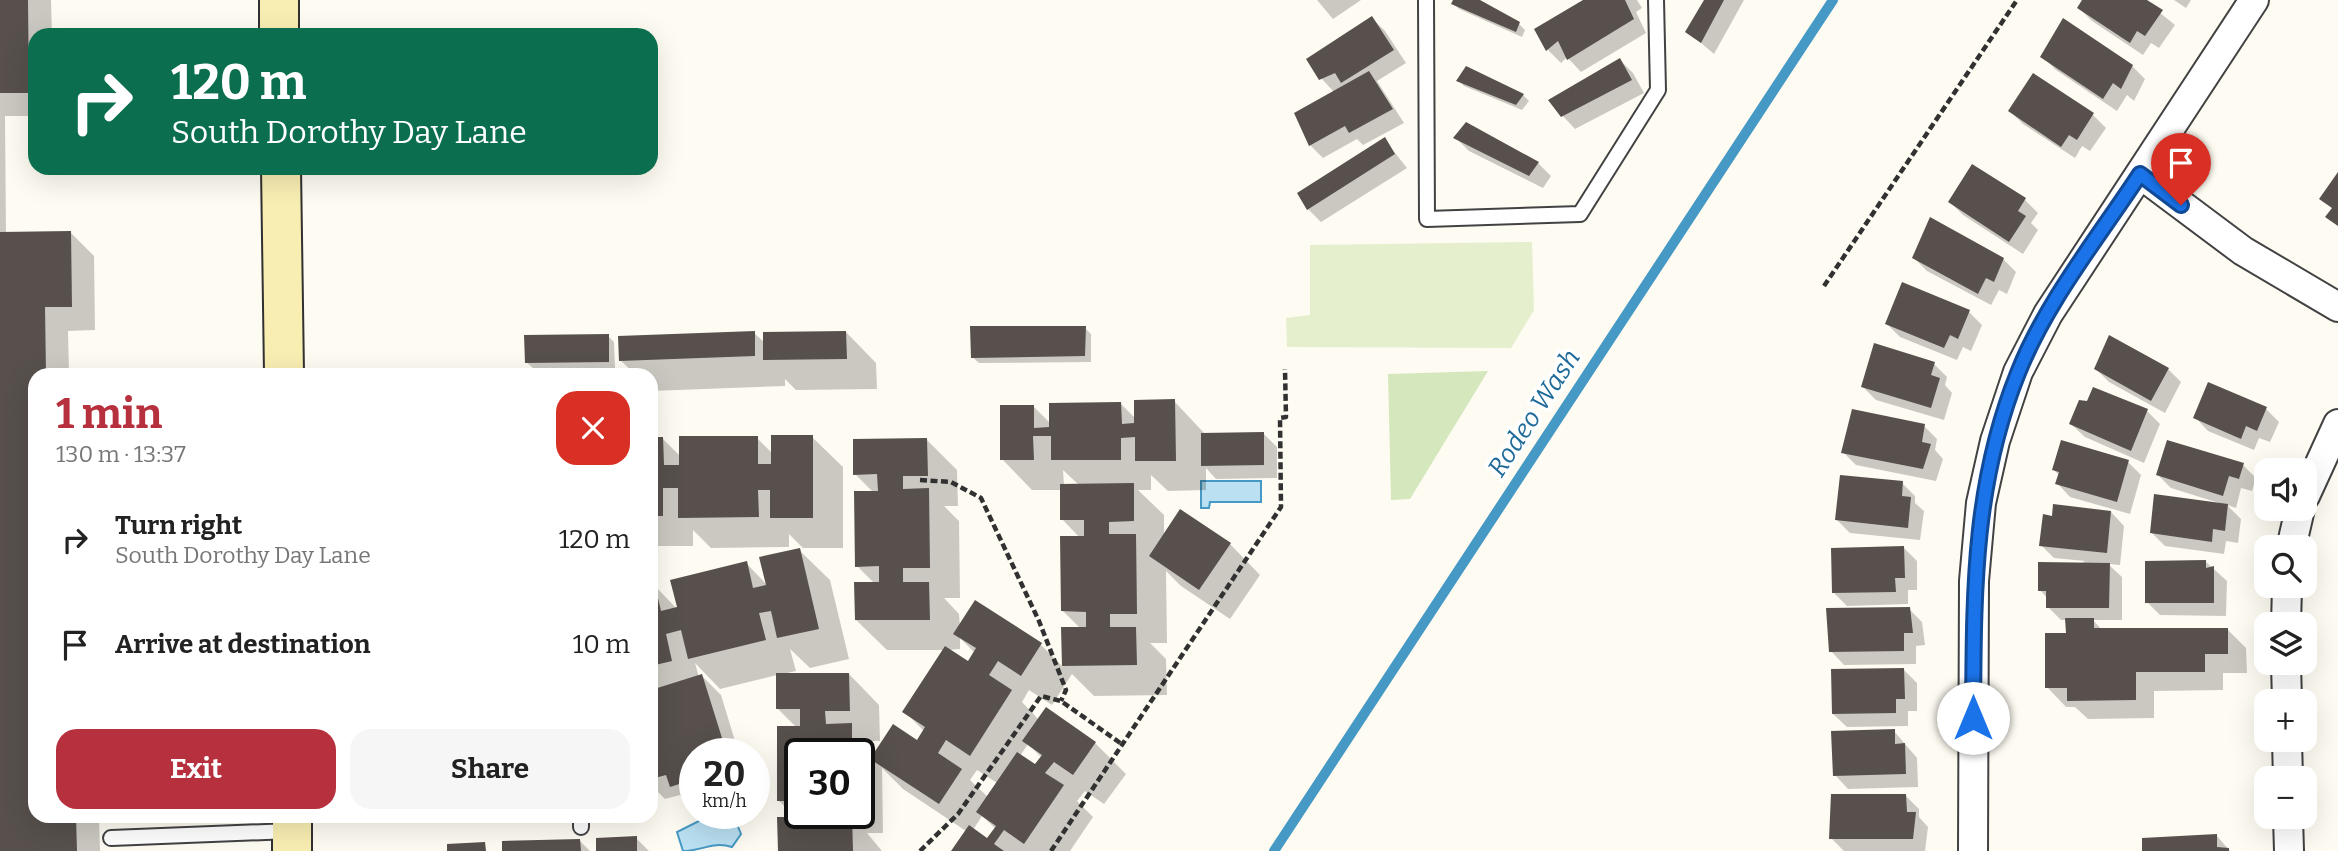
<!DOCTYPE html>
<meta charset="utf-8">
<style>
body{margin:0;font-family:Bitter,serif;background:#f6f6f6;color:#222;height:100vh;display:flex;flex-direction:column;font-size:26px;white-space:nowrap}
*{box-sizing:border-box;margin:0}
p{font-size:23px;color:#767676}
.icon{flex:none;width:38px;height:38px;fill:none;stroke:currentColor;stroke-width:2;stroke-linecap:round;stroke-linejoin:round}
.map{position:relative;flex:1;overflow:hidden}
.drawer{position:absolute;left:28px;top:368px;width:630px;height:455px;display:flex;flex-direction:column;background:#fff;border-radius:21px;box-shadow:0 7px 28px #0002}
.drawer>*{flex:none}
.top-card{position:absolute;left:28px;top:28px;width:630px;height:147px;border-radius:21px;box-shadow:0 7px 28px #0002;background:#0b6e4f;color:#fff;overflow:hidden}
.buttons{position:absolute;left:2254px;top:458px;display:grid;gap:14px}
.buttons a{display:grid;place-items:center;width:63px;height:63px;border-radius:14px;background:#fff;box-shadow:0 7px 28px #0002;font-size:35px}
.speed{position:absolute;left:679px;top:738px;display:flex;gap:14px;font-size:35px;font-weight:700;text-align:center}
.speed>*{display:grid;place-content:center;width:91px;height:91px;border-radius:50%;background:#fff;box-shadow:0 7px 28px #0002;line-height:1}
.speed small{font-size:18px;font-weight:400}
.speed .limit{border:4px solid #111;border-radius:10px;background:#fff;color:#111}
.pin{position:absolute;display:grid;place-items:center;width:60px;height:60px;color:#fff;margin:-72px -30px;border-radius:50% 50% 50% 0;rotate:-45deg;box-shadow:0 0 7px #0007}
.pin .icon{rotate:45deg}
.me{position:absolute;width:77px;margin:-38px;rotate:0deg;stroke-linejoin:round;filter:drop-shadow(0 0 5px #0008)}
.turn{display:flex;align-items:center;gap:24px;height:147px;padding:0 28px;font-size:32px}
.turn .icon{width:91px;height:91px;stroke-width:2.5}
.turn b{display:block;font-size:49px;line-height:60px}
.round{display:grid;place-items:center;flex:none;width:74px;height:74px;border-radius:21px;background:#f6f6f6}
.head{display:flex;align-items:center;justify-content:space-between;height:119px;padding:0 28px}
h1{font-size:42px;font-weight:700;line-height:52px;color:#b6303d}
.button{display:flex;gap:14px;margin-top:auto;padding:14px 28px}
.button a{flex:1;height:80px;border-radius:21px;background:#b6303d;color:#fff;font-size:28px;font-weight:700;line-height:80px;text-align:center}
.button a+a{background:#f6f6f6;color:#222}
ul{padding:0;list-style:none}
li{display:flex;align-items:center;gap:21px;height:105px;padding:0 28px}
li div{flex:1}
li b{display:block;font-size:26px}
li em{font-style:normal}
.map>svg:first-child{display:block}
.green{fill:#d5e7bd}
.pitch{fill:#e5efce}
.water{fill:#bae0f2;stroke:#4699c4;stroke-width:2}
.shadow{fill:#0003;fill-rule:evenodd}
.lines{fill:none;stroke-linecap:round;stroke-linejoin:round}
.stream{stroke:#4699c4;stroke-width:10}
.building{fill:#57504c}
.lane-casing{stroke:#424242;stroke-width:18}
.street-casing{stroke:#424242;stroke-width:32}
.secondary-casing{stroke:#313131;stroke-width:42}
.path{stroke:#313131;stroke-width:4.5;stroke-dasharray:7 3.5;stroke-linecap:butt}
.lane{stroke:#fff;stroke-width:14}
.street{stroke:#fff;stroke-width:28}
.secondary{stroke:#f9eeb2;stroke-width:38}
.route-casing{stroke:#114b97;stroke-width:18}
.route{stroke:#1a73e8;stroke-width:12}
.labels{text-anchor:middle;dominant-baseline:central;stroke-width:7;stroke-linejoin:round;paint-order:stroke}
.water-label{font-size:26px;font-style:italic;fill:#206b99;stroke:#fff}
</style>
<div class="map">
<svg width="2338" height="851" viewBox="0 0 2338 851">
<rect width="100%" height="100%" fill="#fefbf2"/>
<!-- green -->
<path class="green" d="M1488,371L1410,499L1391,500L1388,374Z"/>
<!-- pitch -->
<path class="pitch" d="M1532,242L1534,310L1511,348L1287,347L1286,318L1310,315V245Z"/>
<!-- water -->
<path class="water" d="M1201,481H1261V502H1210L1209,508H1201Z
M733,814L741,834L732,847C713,841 702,851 683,851L677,832L703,819Z"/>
<!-- shadow -->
<path class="shadow" d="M0,0H51L52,35H35V116H5L6,233L70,232L94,256L95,330L68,331L69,374H35V816H99L100,851H0Z
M1317,0H1361L1333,19Z
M1455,0H1476L1519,24L1525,30L1522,37L1459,9L1453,3Z
M1586,0H1637L1642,8L1636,12L1646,33L1581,72L1567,57L1561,63L1548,50L1536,30Z
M1706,0H1744L1714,54L1687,31Z
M2084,0H2144L2175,25L2159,48L2151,43L2143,55L2092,21L2079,8Z
M2174,0H2191L2186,8Z
M1372,18L1385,31L1406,63L1377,81L1404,123L1363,145L1357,139L1323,158L1310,145L1296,114L1334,92L1321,78Z
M2043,57L2132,66L2145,79L2134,101L2127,95L2117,111L2056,70Z
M1620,60L1633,73L1644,93L1575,129L1562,115Z
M1458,80L1523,95L1529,101L1522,110L1464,86Z
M2010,111L2093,115L2106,128L2090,151L2082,146L2075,158L2023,124Z
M1466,124L1538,163L1551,176L1543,188L1469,151L1456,138Z
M1384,139L1407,168L1321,222L1308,209Z
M1973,166L2025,200L2038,213L2031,223L2038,230L2023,254L1963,215L1950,202Z
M1914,258L2003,259L2016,272L2007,294L1999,290L1991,305L1927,271Z
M1969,312L1982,325L1971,351L1963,347L1957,360L1900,337L1887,324Z
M1085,328L1091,334V362L979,363L972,357Z
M846,332L876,363L877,389L796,390L785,379V386L651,391V374H635L620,360L754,333L765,343Z
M608,336L614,342L615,368H533L526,362Z
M2110,337L2168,369L2181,382L2165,413L2109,382L2096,369Z
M1934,364L1947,377L1945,385L1952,393L1944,420L1876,400L1863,387Z
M2209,384L2266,409L2279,422L2270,442L2259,438L2254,450L2208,431L2195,417Z
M1174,401L1205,434L1263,433L1277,447V478L1216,479L1206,468V490L1168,491L1151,475V490H1138L1164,515V536L1230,544L1260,575L1230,619L1181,586L1166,571L1167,643H1150L1166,659L1167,695L1094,696L1072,674L1052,705L1029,690L1022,702L1039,720L1095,743L1126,774L1104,804L1085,791L1077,801L1093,817L1070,851H953L966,831L903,789L882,768L883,833H867L882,851H779L797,818L779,801L797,728L778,709L777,675L720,689L695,663L699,677L702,676L721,695L739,754H695V804L690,805L680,795L665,799L651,785V587L655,586L679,611L746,563L767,585L799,550L830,580L849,659L810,668L790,649L796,671L783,674H849L879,705L880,741H867L877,751L918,742L924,731L905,712L945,650H887L856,620L874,583L857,566L873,492L855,474L926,439L957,470L958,506H944L959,521L960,598H944L959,614L960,627L976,602L1041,645L1063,667V629H1081L1063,611L1080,538L1062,519L1061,490H1032L1002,459L1033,406L1051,424L1120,403L1136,419ZM1063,470L1079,485H1064ZM960,638L975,653L969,663L947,650L960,649ZM1028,744L1042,758L1036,767L1020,756ZM800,754H859V814H800ZM977,770L997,783L988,797L970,780ZM982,816L996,829L988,840L973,830Z
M2147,411L2160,424L2144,463L2085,437L2071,424Z
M1924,426L1937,439L1935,450L1943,459L1936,481L1856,465L1843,452Z
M812,437L843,467V548H803L789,534V547L711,548L693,530V546H651V439H663L681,457L757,438L773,454Z
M2128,462L2141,475L2130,514L2070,497L2057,483L2060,476L2054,470Z
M2243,465L2256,478L2252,491L2241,488L2236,508L2227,505L2241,519L2238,543L2226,541L2224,554L2165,546L2151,532L2219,503L2171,488L2158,475Z
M1902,483L1915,496V503L1924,511L1920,540L1850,533L1837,520Z
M2111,512L2124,526L2120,565L2108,564L2122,577V620H2093L2102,630L2227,629L2246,648L2247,673H2223V690L2154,691V718L2088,719L2075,707H2066L2047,687L2067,634V620H2061L2048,607V599L2040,590L2085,561L2054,558L2041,545L2053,518Z
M1904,548L1917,561V590H1908V604L1847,606L1834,593Z
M2206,562L2227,581L2226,616L2160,615L2147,602Z
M1909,609L1922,622L1925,645L1916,646V664L1844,665L1831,651Z
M1903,669L1917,683V711H1908V726L1847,727L1833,714Z
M1894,731L1917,758L1918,787L1848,789L1835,775Z
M1906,796L1919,809V817L1928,827L1925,851H1844L1831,838Z
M2217,836L2230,851H2144Z
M636,838L649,851H597Z
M580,841L590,851H504Z"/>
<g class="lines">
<!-- stream -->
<path class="stream" d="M1274,851L1833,0"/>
</g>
<!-- building -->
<path class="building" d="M0,0H28L29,93H0Z
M1453,0H1480L1520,22L1516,32L1451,4Z
M1583,0H1625L1634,19L1567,60L1558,41L1546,51L1534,29Z
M1704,0H1724L1701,43L1685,32Z
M2082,0H2147L2163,10L2145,36L2137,31L2130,43L2077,8Z
M1372,16L1394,50L1341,83L1335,73L1319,80L1306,59Z
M2063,18L2133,65L2121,89L2113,83L2103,99L2040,57Z
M1620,58L1632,80L1561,117L1548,100Z
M1466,66L1524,94L1516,105L1456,81Z
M1369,71L1393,109L1349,133L1345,126L1309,146L1294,113Z
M2033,73L2094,113L2077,140L2069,135L2061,147L2008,111Z
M1466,122L1539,162L1529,176L1453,138Z
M1385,137L1395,154L1307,210L1297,193Z
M1972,164L2026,198L2018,211L2026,216L2009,242L1948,202Z
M2338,172V226L2325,217L2332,208L2319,199Z
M1930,217L2004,258L1994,282L1986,278L1978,294L1912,258Z
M71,231L72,307H45L46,374H35V816H76L77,851H0V232Z
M1902,282L1970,310L1958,339L1950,335L1944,348L1885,324Z
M970,326H1086L1085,356L971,358Z
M755,331V356L619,361L618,336Z
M846,331L847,359L763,360V332Z
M609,334V362L525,363L524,335Z
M2109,335L2169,368L2151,401L2094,369Z
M1874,343L1935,362L1931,375L1940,378L1931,408L1861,387Z
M2208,382L2267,407L2257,431L2246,426L2241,439L2193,418Z
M2093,387L2148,409L2131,451L2069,424L2079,400L2087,401Z
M1175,399L1176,461H1135V437L1121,438V460H1051V436H1033L1034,460H1000V405H1034V428L1049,427V403L1121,402L1122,424L1134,423V400Z
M1852,409L1925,424L1922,442L1931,444L1923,469L1841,453Z
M1264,432V465L1201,466V433Z
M771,435H813V518H770V490H758L759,517L678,518V488H663V516H651V437H663L664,465H679V436H758V464H771Z
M927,438L928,476H903V489L929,488L930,568H903V582H929L930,620H855L854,582H879V566L855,567L854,491H878L877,474L853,475V439Z
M2061,440L2129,460L2117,502L2055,484L2059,472L2052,470Z
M2167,440L2244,463L2239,479L2229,476L2223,496L2156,475Z
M1840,475L1903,481L1902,496L1911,497L1908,528L1835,520Z
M1134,483V521L1109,522V534H1136L1137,614H1110V627H1136L1137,665L1062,666L1061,627H1086V612L1061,611L1060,536H1084V520H1060V484Z
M2154,494L2228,504L2225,531L2213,529L2212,542L2150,533Z
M2053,504L2111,511L2107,553L2039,546L2043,514L2052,516Z
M1180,509L1231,543L1199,590L1149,556Z
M1904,546L1905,578H1895L1896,592L1832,593L1831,548Z
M800,548L819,629L777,638L771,611L759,613L766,640L688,659L681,630L666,634L672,661L651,666V586L655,585L661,611L677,607L670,580L747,561L753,588L766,585L759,557Z
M2206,560V568L2214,566V603H2145V561Z
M2038,562L2110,563L2109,608H2046V591H2038Z
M975,600L1042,643L1021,676L998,661L989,675L1012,690L970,756L946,740L938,753L962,769L939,804L870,759L893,724L917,740L925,727L902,712L945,646L968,661L976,648L953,634Z
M1910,607L1913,633H1904V651L1829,652L1826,608Z
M2065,618H2094V628H2228V654H2205V672H2136V700L2067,701V688H2045V633H2066Z
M1904,668L1905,699H1896V713L1832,714L1831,669Z
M776,673H849L850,711H825L826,724L852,723V754H800V801H777V726H800V709H776Z
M702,674L727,754H695V779L670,787L666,775L651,779V690Z
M1046,707L1096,742L1073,775L1054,762L1045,773L1064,785L1024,844L1004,830L994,844L1004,851H951L969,825L987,838L996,826L976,812L1017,752L1035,764L1042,755L1022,741Z
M1895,729V744L1905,743L1906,774L1833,776L1831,731Z
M1831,794H1906L1907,812H1916L1913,839H1829Z
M802,814L852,816L853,851H778L777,817H802Z
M2217,834V847L2229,848V851H2142V838Z
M637,836V851H596V838Z
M580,839L581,851H502V841Z
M485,842L486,851H447V844Z"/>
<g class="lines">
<defs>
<path id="lane" d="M1426,0L1427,219L1580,214L1658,90L1656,0
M581,816V827
M111,838L290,831"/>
<path id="street" d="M2140,174L2243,251L2338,307
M2305,496L2338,424
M2291,548L2300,509
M2286,625L2287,586
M2286,663L2287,702
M2287,740L2288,779
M2288,817L2289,851
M1973,851L1974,581L1981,503L1995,441L2018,372L2048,314L2254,0"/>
<path id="secondary" d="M279,0V35
M281,168L284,374
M292,816V851"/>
</defs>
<!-- lane casing -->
<use href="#lane" class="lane-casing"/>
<!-- street casing -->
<use href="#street" class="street-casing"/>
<!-- secondary casing -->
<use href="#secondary" class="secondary-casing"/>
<!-- path -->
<path class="path" d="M1824,286L2017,0
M920,480L951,482L981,498L1039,621L1066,690L1061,701
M920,851L958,814L1041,696L1061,701L1123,745
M1051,851L1281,507L1280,418L1286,417L1285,369"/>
<!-- lane -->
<use href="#lane" class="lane"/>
<!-- street -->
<use href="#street" class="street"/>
<!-- secondary -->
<use href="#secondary" class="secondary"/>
</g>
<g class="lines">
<defs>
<path id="route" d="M1973,718C1974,598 1972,487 2018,373C2046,302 2098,238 2140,174L2181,205"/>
</defs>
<!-- route casing -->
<use href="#route" class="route-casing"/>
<!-- route -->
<use href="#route" class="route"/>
</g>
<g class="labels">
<!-- water labels -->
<g class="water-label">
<text transform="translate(1534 413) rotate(-57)">Rodeo Wash</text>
</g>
</g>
</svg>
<div class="buttons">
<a><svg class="icon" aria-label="sound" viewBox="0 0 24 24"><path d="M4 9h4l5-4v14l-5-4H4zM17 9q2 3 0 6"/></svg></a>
<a><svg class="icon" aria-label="search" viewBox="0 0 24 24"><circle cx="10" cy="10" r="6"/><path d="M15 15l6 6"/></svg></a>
<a><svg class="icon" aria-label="layers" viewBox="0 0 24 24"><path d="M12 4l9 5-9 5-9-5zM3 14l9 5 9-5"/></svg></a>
<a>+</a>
<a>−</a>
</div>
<div class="speed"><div>20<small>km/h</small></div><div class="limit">30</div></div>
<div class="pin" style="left:2181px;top:205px;background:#d93025"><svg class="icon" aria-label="arrive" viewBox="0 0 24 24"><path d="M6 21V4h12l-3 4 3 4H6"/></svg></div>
<svg class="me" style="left:1973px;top:718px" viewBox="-20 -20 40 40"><circle r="19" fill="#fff"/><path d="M0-13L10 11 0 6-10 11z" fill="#1a73e8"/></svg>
<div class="top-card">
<div class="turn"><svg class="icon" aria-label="right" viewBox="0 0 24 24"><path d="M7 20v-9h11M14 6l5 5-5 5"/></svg><div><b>120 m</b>South Dorothy Day Lane</div></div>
</div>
<section class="drawer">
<div class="head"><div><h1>1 min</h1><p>130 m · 13:37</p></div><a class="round" style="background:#d93025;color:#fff"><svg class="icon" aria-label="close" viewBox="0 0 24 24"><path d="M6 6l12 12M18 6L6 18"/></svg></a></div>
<ul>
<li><svg class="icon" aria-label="right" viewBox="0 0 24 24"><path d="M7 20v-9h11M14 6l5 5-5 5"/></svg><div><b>Turn right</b><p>South Dorothy Day Lane</p></div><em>120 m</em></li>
<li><svg class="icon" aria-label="arrive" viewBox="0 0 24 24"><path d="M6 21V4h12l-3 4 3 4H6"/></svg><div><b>Arrive at destination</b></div><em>10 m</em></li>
</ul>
<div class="button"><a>Exit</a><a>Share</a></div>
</section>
</div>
